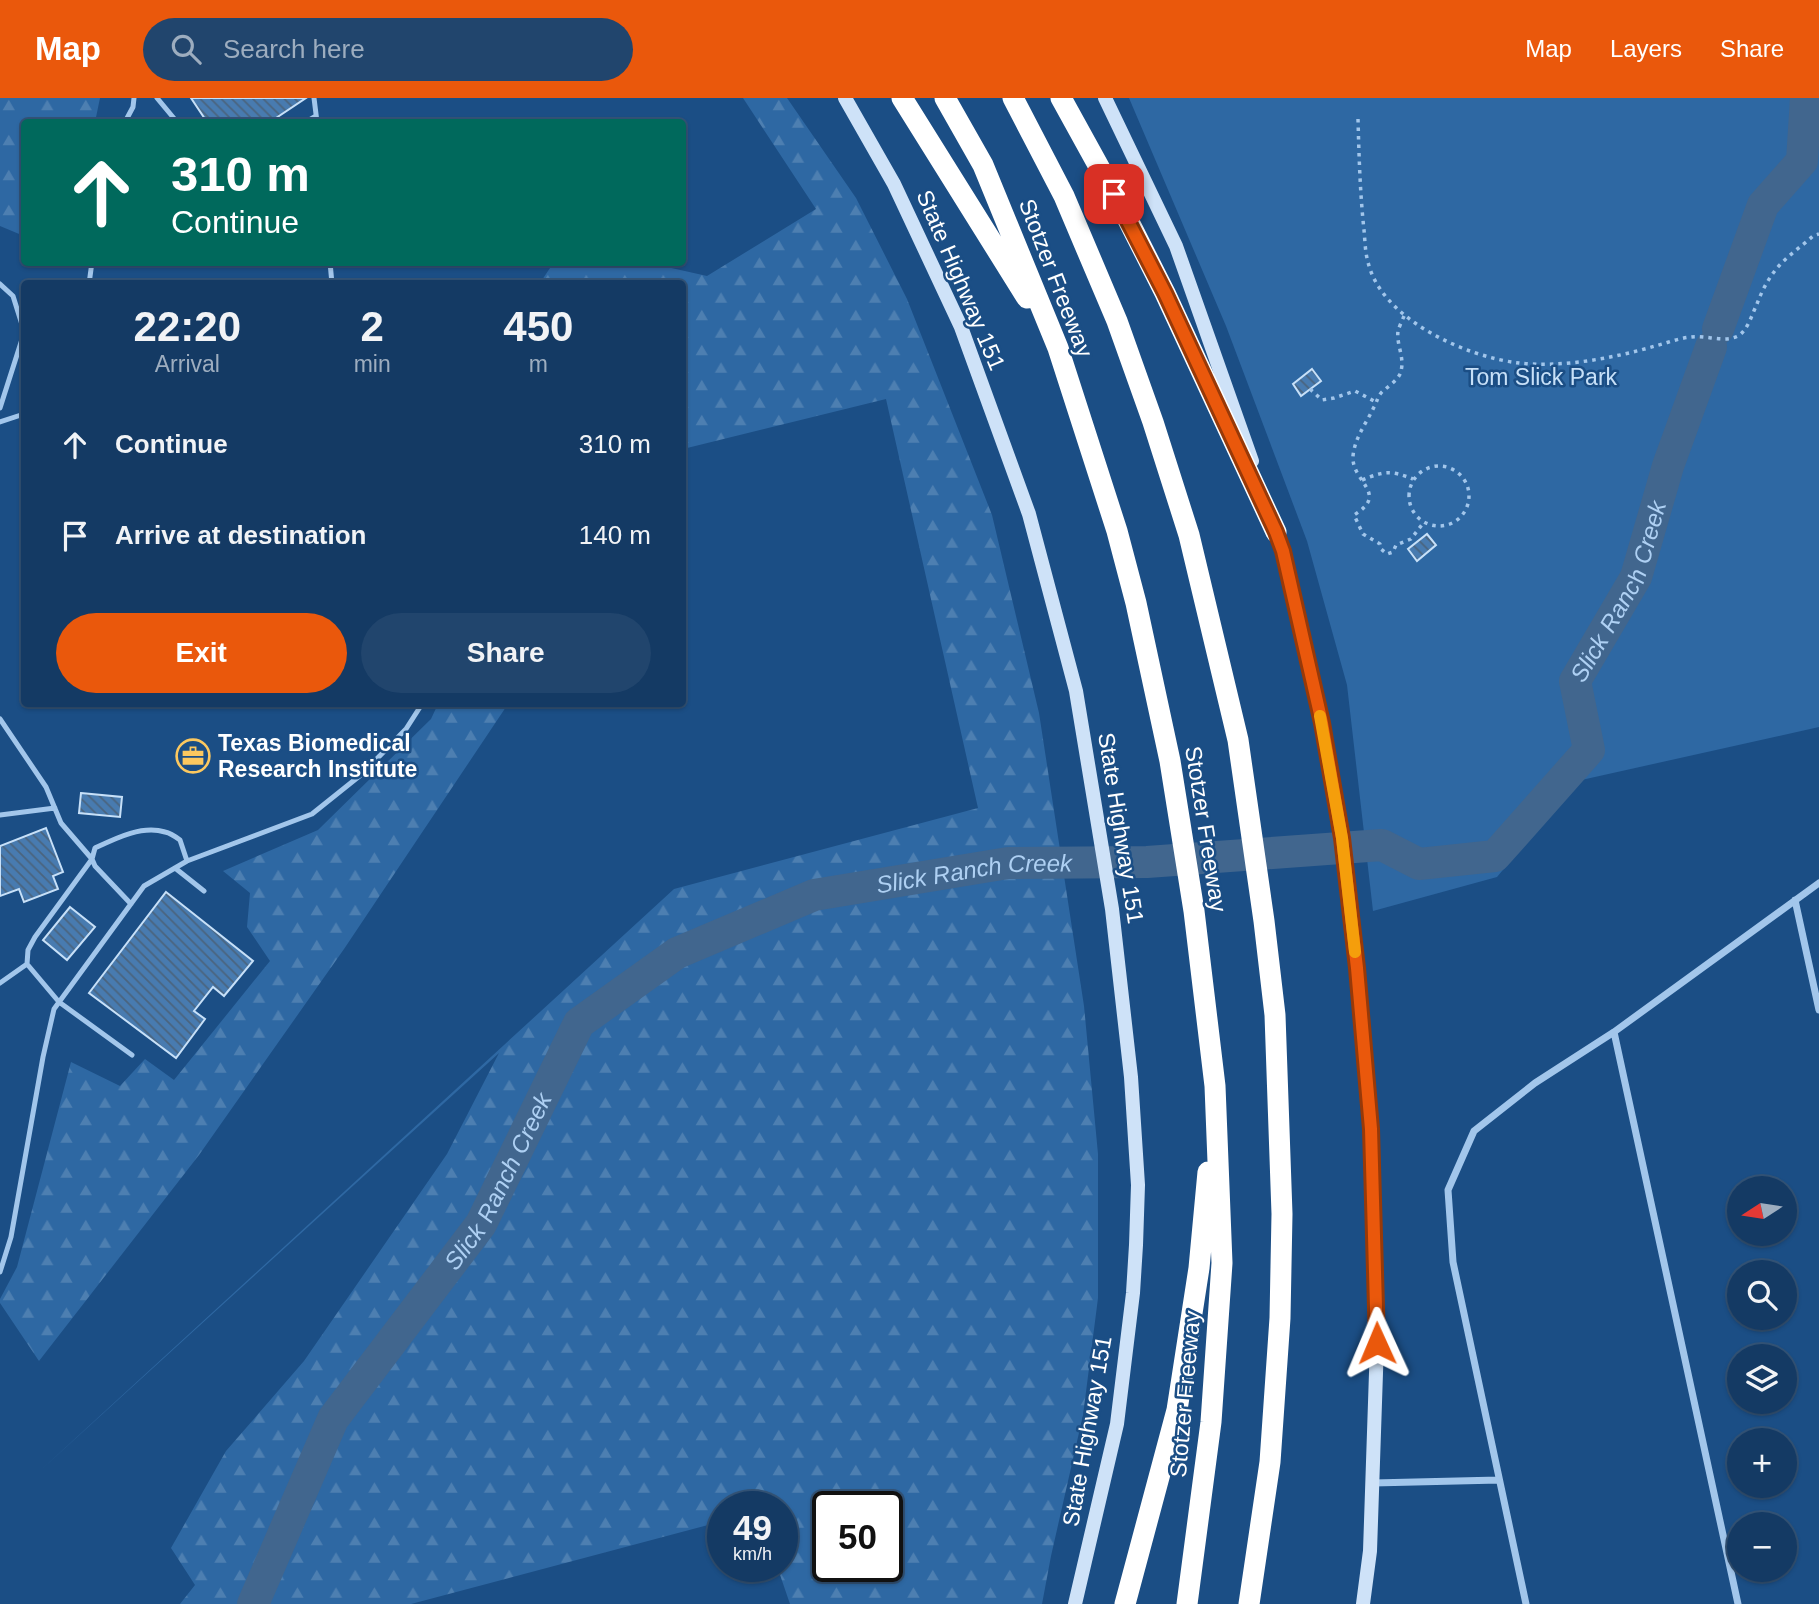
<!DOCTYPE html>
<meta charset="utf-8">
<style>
body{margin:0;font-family:Arial,sans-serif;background:#21456d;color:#f1f3f6;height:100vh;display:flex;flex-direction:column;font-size:26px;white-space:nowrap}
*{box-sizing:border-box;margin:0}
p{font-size:23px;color:#9dadbf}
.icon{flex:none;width:38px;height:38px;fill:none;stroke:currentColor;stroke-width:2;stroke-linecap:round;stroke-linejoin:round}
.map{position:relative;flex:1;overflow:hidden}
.details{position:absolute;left:21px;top:182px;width:665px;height:427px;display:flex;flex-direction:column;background:#143a64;border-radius:7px;box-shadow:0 2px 5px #0004,0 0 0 2px #335478}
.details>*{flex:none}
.guide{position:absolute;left:21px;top:21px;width:665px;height:147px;border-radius:7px;box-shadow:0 2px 5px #0004,0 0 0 2px #335478;background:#00695c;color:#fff;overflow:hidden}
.needle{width:46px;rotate:258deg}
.controls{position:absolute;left:1727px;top:1078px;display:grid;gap:14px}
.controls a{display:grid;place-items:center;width:70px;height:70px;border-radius:50%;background:#143a64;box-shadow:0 2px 5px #0004,0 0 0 2px #335478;font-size:35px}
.speed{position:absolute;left:707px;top:1393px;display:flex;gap:14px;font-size:35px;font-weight:700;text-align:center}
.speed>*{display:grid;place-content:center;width:91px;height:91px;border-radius:50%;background:#143a64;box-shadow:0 2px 5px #0004,0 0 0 2px #335478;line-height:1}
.speed small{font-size:18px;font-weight:400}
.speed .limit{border:4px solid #111;border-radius:10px;background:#fff;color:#111}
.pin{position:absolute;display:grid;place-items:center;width:60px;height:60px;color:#fff;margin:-30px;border-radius:14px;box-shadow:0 4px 10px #0006}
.me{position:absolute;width:77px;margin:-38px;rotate:359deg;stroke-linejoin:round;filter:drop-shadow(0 0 5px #0008)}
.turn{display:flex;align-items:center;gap:24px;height:147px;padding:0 35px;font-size:32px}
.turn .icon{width:91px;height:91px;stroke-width:2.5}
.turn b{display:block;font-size:49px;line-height:60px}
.eta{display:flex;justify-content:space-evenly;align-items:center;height:119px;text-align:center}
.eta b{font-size:42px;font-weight:800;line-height:49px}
.action{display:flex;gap:14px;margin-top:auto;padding:14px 35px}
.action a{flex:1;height:80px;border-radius:42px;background:#ea580c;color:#fff;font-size:28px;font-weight:800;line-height:80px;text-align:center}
.action a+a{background:#21456d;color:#f1f3f6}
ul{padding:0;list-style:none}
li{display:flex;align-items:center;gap:21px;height:91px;padding:0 35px}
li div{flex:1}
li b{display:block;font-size:26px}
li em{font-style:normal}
header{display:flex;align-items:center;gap:42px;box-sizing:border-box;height:98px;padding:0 35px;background:#ea580c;color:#fff}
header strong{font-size:33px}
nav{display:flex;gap:38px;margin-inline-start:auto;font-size:24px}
.search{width:490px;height:63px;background:#21456d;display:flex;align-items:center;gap:18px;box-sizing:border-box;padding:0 24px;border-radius:38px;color:#9dadbf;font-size:26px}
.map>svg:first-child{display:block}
.forest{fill:url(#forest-firs);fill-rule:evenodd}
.park{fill:#2e68a3}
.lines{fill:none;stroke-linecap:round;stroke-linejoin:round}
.river{stroke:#41668e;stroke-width:32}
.building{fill:url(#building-back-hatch);stroke:#c7e0f8;stroke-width:2}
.path{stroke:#a2c6eb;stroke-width:3.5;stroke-dasharray:3.5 5;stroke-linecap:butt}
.service{stroke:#a2c6eb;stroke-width:5}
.minor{stroke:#a2c6eb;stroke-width:7}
.secondary{stroke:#cee2f8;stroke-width:14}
.motorway{stroke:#fff;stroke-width:21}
.route-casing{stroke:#983908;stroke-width:18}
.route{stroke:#ea580c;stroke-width:12}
.slow{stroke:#f59e0b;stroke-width:12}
.labels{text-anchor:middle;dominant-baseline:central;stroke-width:5;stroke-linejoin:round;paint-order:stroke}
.street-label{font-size:23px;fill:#fff;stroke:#1b4e85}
.park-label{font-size:23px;fill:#c7e0f8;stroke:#1b4e85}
.poi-label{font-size:23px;font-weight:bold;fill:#fff;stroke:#1b4e85;text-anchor:start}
.water-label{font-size:24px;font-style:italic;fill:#aed0f3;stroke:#1b4e85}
</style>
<header>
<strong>Map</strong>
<div class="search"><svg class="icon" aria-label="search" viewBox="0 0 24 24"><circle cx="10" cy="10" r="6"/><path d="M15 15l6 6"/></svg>Search here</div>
<nav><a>Map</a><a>Layers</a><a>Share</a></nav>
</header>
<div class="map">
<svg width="1819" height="1506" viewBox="0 0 1819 1506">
<defs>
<pattern id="forest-firs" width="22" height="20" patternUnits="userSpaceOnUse" patternTransform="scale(1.75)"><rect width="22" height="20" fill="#2e68a3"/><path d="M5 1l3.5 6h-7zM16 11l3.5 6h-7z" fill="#4d7fb1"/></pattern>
<pattern id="building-back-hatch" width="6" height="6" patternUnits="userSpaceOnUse" patternTransform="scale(1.75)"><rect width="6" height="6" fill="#487bb0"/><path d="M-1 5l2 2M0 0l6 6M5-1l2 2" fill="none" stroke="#4a647e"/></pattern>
</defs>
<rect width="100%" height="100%" fill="#1b4e85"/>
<!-- forest -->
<path class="forest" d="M0,0H100L95,24H24V138L0,128Z
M743,0H787L856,100L907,201L992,417L1039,615L1084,908L1098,1056V1200L1083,1317L1051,1458L1042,1506H790L777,1468H782V1409H723V1423L411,1506H180L195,1487L171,1450L226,1353L304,1263L447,1056L499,955L42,1371L674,791L978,710L886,301L683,351L682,186L540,185L554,164L649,165L707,178L816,111ZM828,1409H887V1468H828Z
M438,606H508L344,851L199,1057L39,1263L0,1205V1201L17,1169L71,964L120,988L145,961L174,982L270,863L247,829L250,795L223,773L318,732L431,621Z"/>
<!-- park -->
<path class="park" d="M1129,0H1819V629L1577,683L1497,779L1373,813L1347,587L1307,443L1226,228Z"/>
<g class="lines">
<!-- river -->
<g class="river">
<path d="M1718,231L1763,107L1802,63L1806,0"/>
<path id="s1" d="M253,1506L333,1321L481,1126L579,925L677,855L814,797L1008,765L1147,764L1382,747L1419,766L1495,758L1589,652L1575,583L1636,479L1668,368L1711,249"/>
</g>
</g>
<!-- building -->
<path class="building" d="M191,0H306L270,24H207Z
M1312,271L1321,283L1301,298L1293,286Z
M1427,436L1436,447L1417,463L1408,451Z
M81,695L122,699L120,719L79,715Z
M46,730L63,774L53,778L58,791L24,804L19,791L0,798V748Z
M166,794L253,863L224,898L213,889L194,913L205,921L176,960L89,895Z
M70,809L95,829L67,862L43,842Z"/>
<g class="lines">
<!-- path -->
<path class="path" d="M1358,21C1359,58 1360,95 1364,132C1365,142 1365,154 1368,164C1381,221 1466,259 1519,265C1560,270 1615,260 1655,248C1667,245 1679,240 1691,239C1706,237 1724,245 1738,238C1748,232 1752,216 1757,206C1761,195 1767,183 1774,174C1784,160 1801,149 1813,138L1819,136
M1404,218C1402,223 1399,229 1398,233C1396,247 1406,261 1400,276C1397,283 1387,289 1381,295C1377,300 1377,304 1374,309C1366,326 1355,339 1353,358C1351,384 1390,395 1354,417L1363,436L1380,446L1381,451L1387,456L1393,454L1396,447L1411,441L1424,424
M1310,291L1322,302L1334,300L1355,293L1376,304
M1409 398a30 30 0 1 1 60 0a30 30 0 1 1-60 0Z
M1362,382C1385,373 1390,372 1413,381"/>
<!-- service -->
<path class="service" d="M157,0L177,24
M314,0L317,24
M125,24L133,9L134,0
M306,24L316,18
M330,164L332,186
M0,186L13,198L24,233
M89,186L92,164
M0,310L24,235
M0,324L24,316
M0,621L46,689L61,725L92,761L35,839L28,852L27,866L59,904L132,957
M0,717L55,710
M175,770L204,793
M131,806L95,768L92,761L95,750C116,740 142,727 165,734C170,735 176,739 180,742L187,763
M0,885L27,866
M0,1174L11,1139L43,959L54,911L144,788L187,763L312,716L362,676L406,631L422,606"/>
<!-- minor -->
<path class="minor" d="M1795,802L1819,912
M1614,934L1738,1506
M1373,1385L1499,1382
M1526,1506L1453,1164L1448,1092L1474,1033L1535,985L1614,934L1819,785"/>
<!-- secondary -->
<path class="secondary" d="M845,0L894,86L961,229L1029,416L1076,593L1112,811L1131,979L1138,1087L1136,1147L1133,1195L1117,1326L1075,1506
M1105,0L1176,148L1252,363
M1273,425L1283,453L1322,625L1334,690L1342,740L1357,870L1371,1031L1377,1245L1370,1453L1363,1506"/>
<!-- motorway -->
<path class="motorway" d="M902,0L1027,200
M945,0L983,67L1058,250L1117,433L1136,505L1170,663L1194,813L1215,988L1222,1165L1211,1324L1187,1506
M1013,0L1064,98L1117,223L1153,324L1189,437L1238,642L1264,823L1275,917L1282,1116L1280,1220L1270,1364L1249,1506
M1061,0L1125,116L1165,195L1276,434
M1125,1506L1177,1312L1199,1170L1208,1074"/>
</g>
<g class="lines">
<defs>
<path id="route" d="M1114,96L1165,195L1276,434L1283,453L1322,625L1342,740L1357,870L1371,1031L1377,1245"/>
</defs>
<!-- route casing -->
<use href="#route" class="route-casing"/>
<!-- route -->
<use href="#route" class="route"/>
<!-- slow -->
<path class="slow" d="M1320,618L1342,740L1355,854"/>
</g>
<!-- icons -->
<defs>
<symbol id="office-ring" viewBox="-11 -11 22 22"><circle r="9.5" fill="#1b4e85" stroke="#fcc85f" stroke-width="1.5"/><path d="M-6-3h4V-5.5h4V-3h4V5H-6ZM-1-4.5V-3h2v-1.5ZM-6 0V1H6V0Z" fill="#fcc85f"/></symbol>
</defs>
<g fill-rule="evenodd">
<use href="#office-ring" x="174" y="639" width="38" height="38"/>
</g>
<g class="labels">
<!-- street labels -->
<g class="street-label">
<text transform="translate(1056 180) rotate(69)">Stotzer Freeway</text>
<text transform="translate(961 182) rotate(67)">State Highway 151</text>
<text transform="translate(1121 730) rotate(81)">State Highway 151</text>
<text transform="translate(1206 731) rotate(81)">Stotzer Freeway</text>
<text transform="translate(1185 1296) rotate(-85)">Stotzer Freeway</text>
<text transform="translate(1087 1333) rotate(-80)">State Highway 151</text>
</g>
<!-- park labels -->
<g class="park-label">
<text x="1541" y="279">Tom Slick Park</text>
</g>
<!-- poi labels -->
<g class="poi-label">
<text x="218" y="645">Texas Biomedical<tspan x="218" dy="26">Research Institute</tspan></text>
</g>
<!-- water labels -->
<g class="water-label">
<text stroke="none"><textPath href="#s1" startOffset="1941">Slick Ranch Creek</textPath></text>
<text stroke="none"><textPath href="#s1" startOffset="1101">Slick Ranch Creek</textPath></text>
<text stroke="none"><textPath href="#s1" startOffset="492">Slick Ranch Creek</textPath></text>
</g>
</g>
</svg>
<div class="controls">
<a><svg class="needle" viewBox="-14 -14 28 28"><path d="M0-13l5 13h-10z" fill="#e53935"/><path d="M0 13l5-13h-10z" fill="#9dadbf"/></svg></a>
<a><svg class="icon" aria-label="search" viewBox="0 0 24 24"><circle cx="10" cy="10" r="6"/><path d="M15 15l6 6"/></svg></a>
<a><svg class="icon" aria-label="layers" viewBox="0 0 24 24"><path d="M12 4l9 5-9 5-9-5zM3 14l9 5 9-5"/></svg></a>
<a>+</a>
<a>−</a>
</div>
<div class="speed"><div>49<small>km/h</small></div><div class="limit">50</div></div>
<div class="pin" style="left:1114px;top:96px;background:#d93025"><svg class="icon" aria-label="arrive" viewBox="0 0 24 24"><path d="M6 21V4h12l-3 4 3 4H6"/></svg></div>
<svg class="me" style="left:1377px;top:1245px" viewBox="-20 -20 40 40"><path d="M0-17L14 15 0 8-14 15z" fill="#ea580c" stroke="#fff" stroke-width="4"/></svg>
<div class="guide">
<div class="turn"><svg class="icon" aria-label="ahead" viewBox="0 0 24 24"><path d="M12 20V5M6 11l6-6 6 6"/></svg><div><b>310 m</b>Continue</div></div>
</div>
<section class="details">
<div class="eta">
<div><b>22:20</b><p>Arrival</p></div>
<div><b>2</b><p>min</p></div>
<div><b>450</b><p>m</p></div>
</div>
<ul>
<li><svg class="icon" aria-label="ahead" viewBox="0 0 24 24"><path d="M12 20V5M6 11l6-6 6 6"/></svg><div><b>Continue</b></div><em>310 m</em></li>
<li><svg class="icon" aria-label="arrive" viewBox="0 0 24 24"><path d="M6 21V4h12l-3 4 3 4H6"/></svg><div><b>Arrive at destination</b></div><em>140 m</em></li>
</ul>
<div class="action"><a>Exit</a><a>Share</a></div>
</section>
</div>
